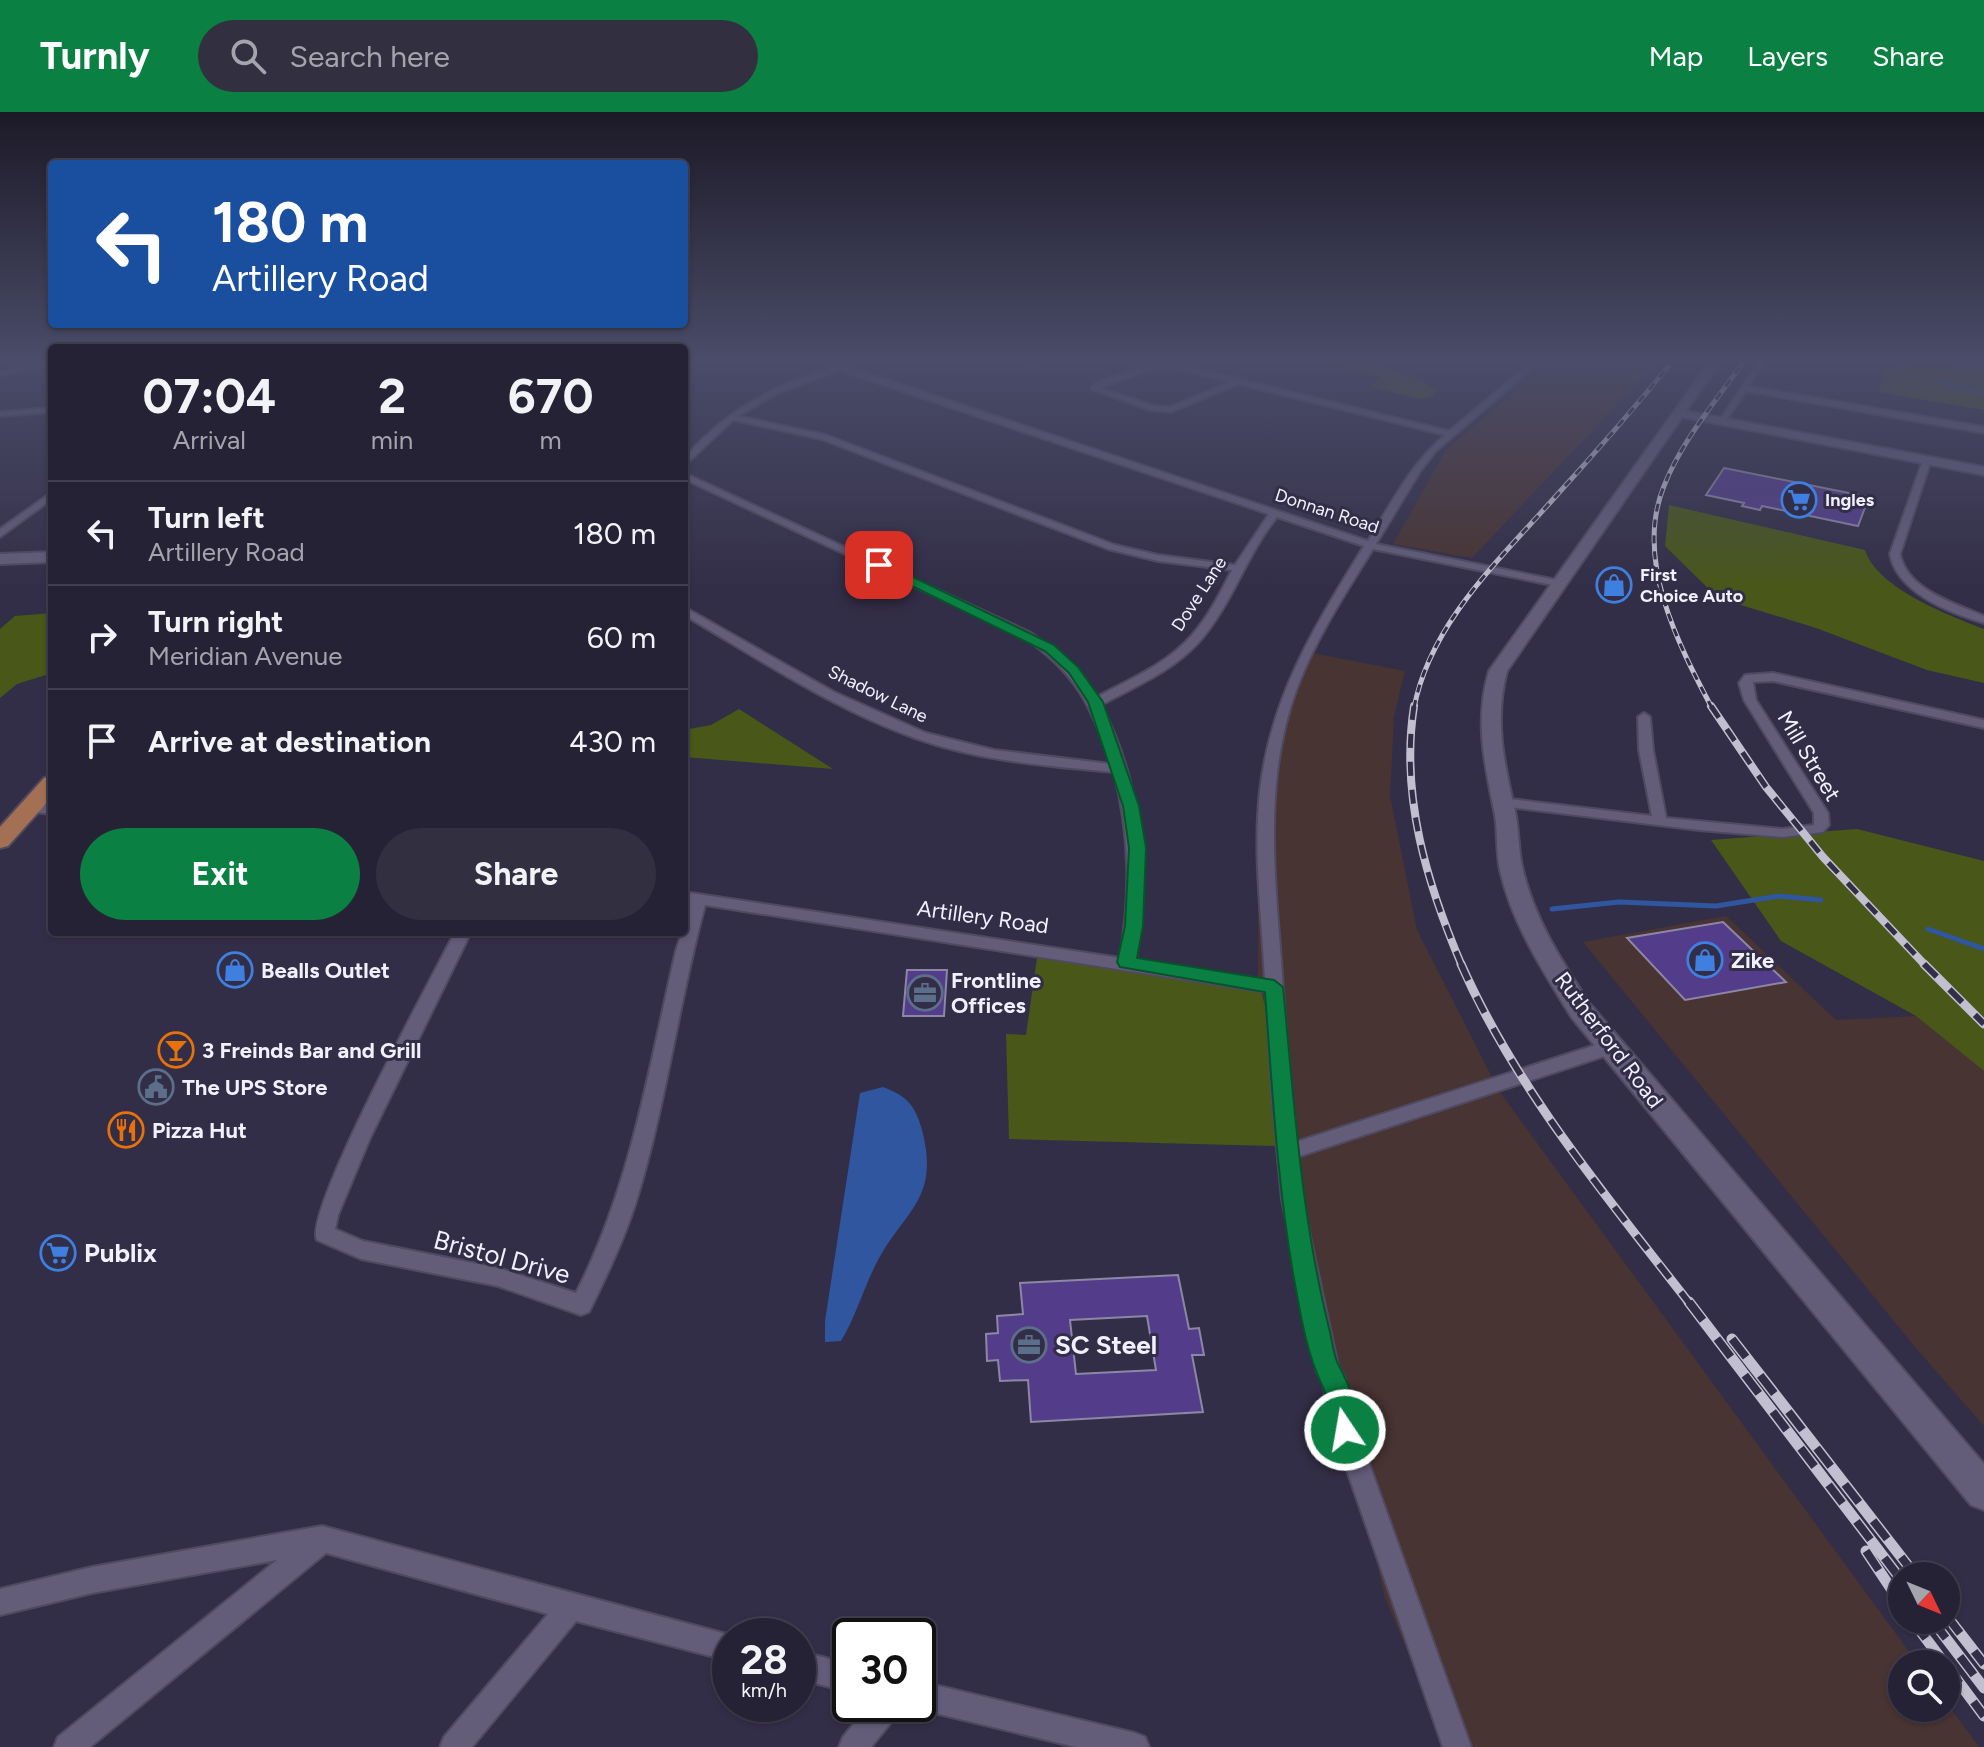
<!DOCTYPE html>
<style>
body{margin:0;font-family:Figtree,sans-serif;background:#322f41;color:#f1f3f6;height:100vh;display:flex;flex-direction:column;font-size:30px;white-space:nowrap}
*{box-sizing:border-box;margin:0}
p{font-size:26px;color:#a4a4ad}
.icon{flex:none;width:44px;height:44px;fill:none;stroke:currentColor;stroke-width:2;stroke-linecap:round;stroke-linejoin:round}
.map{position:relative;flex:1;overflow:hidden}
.sheet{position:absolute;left:48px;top:232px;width:640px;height:592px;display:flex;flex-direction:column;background:#262235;border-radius:8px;box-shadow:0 2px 6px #0004,0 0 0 2px #423f50}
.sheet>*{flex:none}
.banner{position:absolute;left:48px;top:48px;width:640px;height:168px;border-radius:8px;box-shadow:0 2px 6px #0004,0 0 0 2px #423f50;background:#1a4fa0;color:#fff;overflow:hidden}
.needle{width:52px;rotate:133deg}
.tools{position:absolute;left:1888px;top:1450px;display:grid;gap:16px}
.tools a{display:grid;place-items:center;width:72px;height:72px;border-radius:50%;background:#262235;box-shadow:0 2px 6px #0004,0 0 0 2px #423f50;font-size:40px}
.speed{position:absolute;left:712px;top:1506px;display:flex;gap:16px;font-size:40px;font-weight:700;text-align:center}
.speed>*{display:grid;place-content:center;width:104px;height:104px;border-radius:50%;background:#262235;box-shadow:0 2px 6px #0004,0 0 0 2px #423f50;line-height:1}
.speed small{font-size:20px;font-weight:400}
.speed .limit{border:4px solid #111;border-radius:12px;background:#fff;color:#111}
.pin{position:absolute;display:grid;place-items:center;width:68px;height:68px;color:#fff;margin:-34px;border-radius:16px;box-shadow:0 4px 12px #0006}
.me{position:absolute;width:88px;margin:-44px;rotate:348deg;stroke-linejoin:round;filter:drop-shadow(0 0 6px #0008)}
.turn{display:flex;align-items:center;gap:28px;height:168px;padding:0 32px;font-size:36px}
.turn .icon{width:104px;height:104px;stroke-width:2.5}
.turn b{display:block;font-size:56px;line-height:68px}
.eta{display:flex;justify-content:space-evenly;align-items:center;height:136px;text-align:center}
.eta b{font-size:48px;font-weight:700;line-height:56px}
.action{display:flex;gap:16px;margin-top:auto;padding:16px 32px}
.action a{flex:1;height:92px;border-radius:48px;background:#0b8043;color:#fff;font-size:32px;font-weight:700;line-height:92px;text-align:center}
.action a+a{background:#322f41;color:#f1f3f6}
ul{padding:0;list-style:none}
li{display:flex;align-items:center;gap:24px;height:104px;padding:0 32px;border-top:2px solid #423f50}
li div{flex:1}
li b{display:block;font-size:30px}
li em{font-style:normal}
header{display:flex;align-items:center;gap:48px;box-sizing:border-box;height:112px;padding:0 40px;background:#0b8043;color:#fff}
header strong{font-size:38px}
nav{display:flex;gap:44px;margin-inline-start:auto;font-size:28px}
.search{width:560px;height:72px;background:#322f41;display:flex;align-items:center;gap:20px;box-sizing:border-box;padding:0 28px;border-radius:44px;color:#a4a4ad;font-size:30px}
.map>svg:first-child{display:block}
.industrial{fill:#483432}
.green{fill:#495719}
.water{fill:#2f569e}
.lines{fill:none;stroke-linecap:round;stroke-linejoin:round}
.stream-far1{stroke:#2f569e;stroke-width:3}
.stream{stroke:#2f569e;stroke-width:5}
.building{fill:#533d8b;stroke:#8c87a5;stroke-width:2;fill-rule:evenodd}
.street-casing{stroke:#4f4a5f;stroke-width:4}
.secondary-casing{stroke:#4f4a5f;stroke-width:4}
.primary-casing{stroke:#4f4a5f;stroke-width:4}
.street{fill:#635d7a;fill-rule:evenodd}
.secondary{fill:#635d7a;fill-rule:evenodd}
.primary{fill:#a47053;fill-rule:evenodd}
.rail-far3-casing{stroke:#c2c0d0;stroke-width:5}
.rail-far2-casing{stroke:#c2c0d0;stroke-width:8}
.rail-far1-casing{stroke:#c2c0d0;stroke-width:9}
.rail-casing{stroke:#c2c0d0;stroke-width:11}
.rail-far3{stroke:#332e47;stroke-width:3;stroke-dasharray:8;stroke-linecap:butt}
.rail-far2{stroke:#332e47;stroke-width:5;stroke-dasharray:14;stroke-linecap:butt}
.rail-far1{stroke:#332e47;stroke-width:6;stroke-dasharray:18;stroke-linecap:butt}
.rail{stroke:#332e47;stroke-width:8;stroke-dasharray:23;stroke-linecap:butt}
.route{fill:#0b8043;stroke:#07532c;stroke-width:2}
.labels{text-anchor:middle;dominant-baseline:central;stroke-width:6;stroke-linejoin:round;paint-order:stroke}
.far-poi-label{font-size:18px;font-weight:bold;fill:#f2f0fe;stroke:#332e47;text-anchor:start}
.far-street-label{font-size:18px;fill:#f2f0fe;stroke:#332e47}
.street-label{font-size:22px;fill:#f2f0fe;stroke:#332e47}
.poi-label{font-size:22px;font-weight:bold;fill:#f2f0fe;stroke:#332e47;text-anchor:start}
.near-poi-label{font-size:26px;font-weight:bold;fill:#f2f0fe;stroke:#332e47;text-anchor:start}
.near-street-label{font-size:26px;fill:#f2f0fe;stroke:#332e47}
</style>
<header>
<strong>Turnly</strong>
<div class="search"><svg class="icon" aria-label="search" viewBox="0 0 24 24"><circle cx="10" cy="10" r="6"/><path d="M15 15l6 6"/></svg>Search here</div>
<nav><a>Map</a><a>Layers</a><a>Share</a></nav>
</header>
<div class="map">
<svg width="1984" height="1635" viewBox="0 0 1984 1635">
<rect width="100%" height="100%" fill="#332e47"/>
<!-- industrial -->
<path class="industrial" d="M1551,249H1658L1472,446L1393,432L1446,338Z
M1302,539L1405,559L1394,604L1390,684L1417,818L1499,979L1918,1552H1902V1596H1946V1590L1979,1635H1448L1385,1486L1304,1140L1276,1034L1269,909L1258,867L1259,672Z
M1726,804L1836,908L1916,904L1984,959V1314L1916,1236L1583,830Z"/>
<!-- green -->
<path class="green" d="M1312,249C1353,249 1403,255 1438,278L1433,284L1420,287L1370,275L1381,264Z
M1912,249H1984V298L1879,280L1882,259Z
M1669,393L1865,438C1877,476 1948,503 1984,517V571L1927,558L1816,516L1718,486L1665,434Z
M52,501V561L17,572L0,586V517L15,504Z
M739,597L833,657L684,645V618L711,613Z
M1857,717L1984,749V959L1916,904L1781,829L1711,728Z
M1037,846L1258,867L1269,909L1276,1034L1009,1027L1006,922L1026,923Z"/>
<!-- water -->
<path class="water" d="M883,975C907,984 915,993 922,1018C941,1091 901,1099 874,1156C862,1181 855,1206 841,1229L825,1230V1209L860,981Z"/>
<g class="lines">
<!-- stream-far1 -->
<path class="stream-far1" d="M1938,269L1984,281"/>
<!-- stream -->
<path class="stream" d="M1552,797L1619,790L1716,794L1779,784L1821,788
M1928,817L1984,837"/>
</g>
<!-- building -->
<path class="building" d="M1724,356L1869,385L1858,414L1762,394L1760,398L1742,394L1744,391L1706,383Z
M1723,810L1786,870L1685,888L1627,826Z
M907,858H947L944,904H903Z
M1178,1163L1189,1217L1199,1216L1204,1243H1192L1203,1300L1031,1310L1028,1268L1000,1269L998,1248L987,1249L986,1222L998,1221L997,1204L1023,1202L1020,1171ZM1147,1204L1156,1258L1076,1262L1070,1208Z"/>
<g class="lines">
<defs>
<path id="street" d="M41,249H52L0,264V260Z
M816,249H826L843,253L1368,429C1391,392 1411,351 1445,323L1239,272L1171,300L1150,298L1091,277L1095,271L1154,251V249H1166L1449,319L1533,249H1541L1436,339L1421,358L1376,432L1557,468L1562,471L1557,474L1373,437C1345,482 1316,526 1297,576C1264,664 1274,757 1281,848C1285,909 1289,970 1296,1030L1611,928L1617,930L1620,935L1617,940L1297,1045L1302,1087L1338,1254L1344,1265L1357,1318L1471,1635H1443L1333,1318L1323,1271L1317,1260L1282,1087L1272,985L1266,880L705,793C678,892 666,995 635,1093C623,1130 606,1165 589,1200L581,1203L498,1174L361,1147L317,1128C303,1100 434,862 455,820H471L370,1026L338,1103L335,1117L363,1129L498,1156L576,1181C631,1074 649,955 676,839L682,820H684L690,791L684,790V780L1120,846C1131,782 1130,723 1114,660C1047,654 979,649 915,626C833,597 759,547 684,503V495L834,580L926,621L994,638L1111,652C1092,594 1075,559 1023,525L684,367V361L1031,521L1074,554L1097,585C1130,567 1167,552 1192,523C1209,504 1220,481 1232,458L1158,449L1108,437L821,327L733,308L684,354V346C727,298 770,275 832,255ZM1163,253L1230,270L1170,295L1154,294L1100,276ZM839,258L1269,402L1235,453L1158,443L1115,433L826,323L738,304L776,282ZM1277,405L1364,434C1315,514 1271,583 1260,679C1253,741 1262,806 1265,868L1136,848C1150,760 1142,673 1101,593C1134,575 1173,559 1199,530C1232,493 1246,443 1277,405Z
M1038,249H1049L1030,255L1026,253Z
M1759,249H1766L1748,274L1984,315V321L1746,279L1724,311H1718Z
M1946,249L1984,252V256L1950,251Z
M52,296V300L0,304V300Z
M1927,345L1931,348L1900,442C1907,478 1954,491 1984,504V511C1950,501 1897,481 1890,442L1923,348Z
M52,380V387L0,425V417Z
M1773,561L1984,608V616L1773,569L1753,570L1756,588L1828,701L1829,713L1823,720L1782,725L1699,718L1502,694L1495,690L1502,686L1652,704L1639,638L1638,605L1644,601L1650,605L1653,638L1666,706L1782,717L1814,713V701L1744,588L1739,571L1745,563Z
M29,692L52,694V702L24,699L22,696Z
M322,1414L730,1523L734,1524H730V1549L576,1509L472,1635H440L444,1625L548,1502L326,1441L90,1635H54L58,1625L277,1448L92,1481L0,1503V1477L92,1455Z
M798,1539L850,1552V1580L798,1567Z
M918,1569L1135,1621L1145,1625L1149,1635H1076L918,1597L908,1592H918Z
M870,1592H902L898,1602L871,1635H839L843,1625Z"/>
<path id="secondary" d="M688,249H702L684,257V250Z
M1710,249H1721L1686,299L1984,355V363L1682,305L1507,559C1494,608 1504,651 1515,699C1519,717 1518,736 1522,754C1533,805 1562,850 1590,892L1984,1352V1398L1971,1393L1572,906C1543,859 1512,812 1500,758C1496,740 1498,721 1495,703C1485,653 1474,609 1489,559Z
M52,440V450L0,452V442Z"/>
<path id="primary" d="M52,664V685L8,734L0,736V715L44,666Z"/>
</defs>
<!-- street casing -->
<use href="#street" class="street-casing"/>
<!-- secondary casing -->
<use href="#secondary" class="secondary-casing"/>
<!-- primary casing -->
<use href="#primary" class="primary-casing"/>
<!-- street -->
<use href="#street" class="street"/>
<!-- secondary -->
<use href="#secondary" class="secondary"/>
<!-- primary -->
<use href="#primary" class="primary"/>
<defs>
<path id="rail-far3" d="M1414,596C1430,511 1501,446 1556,384C1596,340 1635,295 1673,249
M1712,596C1678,532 1634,447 1664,374C1682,328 1716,289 1744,249"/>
<path id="rail-far2" d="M1414,594C1400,684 1427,772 1462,854
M1711,594L1766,675L1823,745L1926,854"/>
<path id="rail-far1" d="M1461,852C1516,977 1607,1085 1690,1192
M1924,852L1984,912"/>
<path id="rail" d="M1689,1190L1902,1469
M1732,1227L1916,1464
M1866,1439L1902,1493
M1946,1503L1984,1552
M1912,1508L1945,1552
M1932,1508L1984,1576
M1946,1553L1984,1604"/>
</defs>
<!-- rail-far3 casing -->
<use href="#rail-far3" class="rail-far3-casing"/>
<!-- rail-far2 casing -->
<use href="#rail-far2" class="rail-far2-casing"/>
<!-- rail-far1 casing -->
<use href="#rail-far1" class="rail-far1-casing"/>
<!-- rail casing -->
<use href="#rail" class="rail-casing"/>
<!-- rail-far3 -->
<use href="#rail-far3" class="rail-far3"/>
<!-- rail-far2 -->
<use href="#rail-far2" class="rail-far2"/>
<!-- rail-far1 -->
<use href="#rail-far1" class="rail-far1"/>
<!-- rail -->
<use href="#rail" class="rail"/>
</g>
<!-- sky -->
<linearGradient id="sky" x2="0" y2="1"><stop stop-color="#1c1927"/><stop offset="0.52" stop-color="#4a4c69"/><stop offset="1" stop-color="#4a4c69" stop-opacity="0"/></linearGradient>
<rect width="1984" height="477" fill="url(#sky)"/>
<!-- route -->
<path class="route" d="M875,451H884L1054,533L1078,555L1103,590L1139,694L1146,736L1143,814L1137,846L1274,868L1283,875C1294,989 1301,1104 1329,1216C1332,1227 1333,1242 1338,1252C1348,1270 1363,1306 1354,1327L1345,1331L1335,1327C1328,1310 1330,1289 1322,1273C1306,1240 1300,1199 1293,1161C1277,1068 1272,974 1265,880L1120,855L1117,850L1125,814L1129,736L1123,694L1088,590L1069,561L1045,539L875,456Z"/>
<!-- icons -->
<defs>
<symbol id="supermarket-ring" viewBox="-11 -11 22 22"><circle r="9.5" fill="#332e47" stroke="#3f7fe0" stroke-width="1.5"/><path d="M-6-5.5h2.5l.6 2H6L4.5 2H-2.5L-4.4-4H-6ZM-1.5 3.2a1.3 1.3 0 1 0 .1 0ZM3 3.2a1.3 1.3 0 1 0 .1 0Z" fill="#3f7fe0"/></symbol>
<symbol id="shop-ring" viewBox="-11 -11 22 22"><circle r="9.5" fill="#332e47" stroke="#3f7fe0" stroke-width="1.5"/><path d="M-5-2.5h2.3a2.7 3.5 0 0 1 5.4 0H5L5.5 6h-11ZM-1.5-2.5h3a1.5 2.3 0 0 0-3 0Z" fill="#3f7fe0"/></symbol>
<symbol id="office-ring" viewBox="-11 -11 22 22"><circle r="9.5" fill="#332e47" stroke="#5c6f8a" stroke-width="1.5"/><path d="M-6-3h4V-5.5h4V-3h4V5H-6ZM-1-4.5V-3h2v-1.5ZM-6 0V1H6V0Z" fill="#5c6f8a"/></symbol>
<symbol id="bar-ring" viewBox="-11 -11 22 22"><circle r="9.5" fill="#332e47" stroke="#e8710a" stroke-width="1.5"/><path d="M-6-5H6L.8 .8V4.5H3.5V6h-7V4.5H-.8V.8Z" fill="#e8710a"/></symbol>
<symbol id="civic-ring" viewBox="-11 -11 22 22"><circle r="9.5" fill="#332e47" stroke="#5c6f8a" stroke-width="1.5"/><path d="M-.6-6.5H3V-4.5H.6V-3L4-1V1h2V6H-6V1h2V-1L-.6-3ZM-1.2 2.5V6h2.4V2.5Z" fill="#5c6f8a"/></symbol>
<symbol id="restaurant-ring" viewBox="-11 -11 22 22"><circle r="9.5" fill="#332e47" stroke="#e8710a" stroke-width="1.5"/><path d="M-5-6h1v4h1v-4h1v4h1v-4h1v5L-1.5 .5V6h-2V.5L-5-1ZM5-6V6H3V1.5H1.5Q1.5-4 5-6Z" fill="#e8710a"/></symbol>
</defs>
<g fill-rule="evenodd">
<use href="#supermarket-ring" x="1779" y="368" width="40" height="40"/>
<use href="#shop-ring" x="1594" y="453" width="40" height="40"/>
<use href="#shop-ring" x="1685" y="828" width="40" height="40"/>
<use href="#shop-ring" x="215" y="838" width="40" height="40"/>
<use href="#office-ring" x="905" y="861" width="40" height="40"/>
<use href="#bar-ring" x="156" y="918" width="40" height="40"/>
<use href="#civic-ring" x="136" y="955" width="40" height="40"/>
<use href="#restaurant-ring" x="106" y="998" width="40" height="40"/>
<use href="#supermarket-ring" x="38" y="1121" width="40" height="40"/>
<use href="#office-ring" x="1009" y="1213" width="40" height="40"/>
</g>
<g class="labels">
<!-- far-poi labels -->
<g class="far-poi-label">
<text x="1825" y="388">Ingles</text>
<text x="1640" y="463">First<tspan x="1640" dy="21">Choice Auto</tspan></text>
</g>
<!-- far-street labels -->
<g class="far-street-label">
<text transform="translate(1327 399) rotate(18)">Donnan Road</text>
<text transform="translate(1199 482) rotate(-57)">Dove Lane</text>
<text transform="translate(878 582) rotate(26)">Shadow Lane</text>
</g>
<!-- street labels -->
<g class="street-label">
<text transform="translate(1809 644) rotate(59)">Mill Street</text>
<text transform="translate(983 805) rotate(8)">Artillery Road</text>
<text transform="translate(1609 928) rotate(53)">Rutherford Road</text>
</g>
<!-- poi labels -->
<g class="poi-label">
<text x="1731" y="848">Zike</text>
<text x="261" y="858">Bealls Outlet</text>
<text x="951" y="868">Frontline<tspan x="951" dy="25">Offices</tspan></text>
<text x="202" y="938">3 Freinds Bar and Grill</text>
<text x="182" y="975">The UPS Store</text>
<text x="152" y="1018">Pizza Hut</text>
</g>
<!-- near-poi labels -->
<g class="near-poi-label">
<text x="84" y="1141">Publix</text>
<text x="1055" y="1233">SC Steel</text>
</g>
<!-- near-street labels -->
<g class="near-street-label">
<text transform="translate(502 1145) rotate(15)">Bristol Drive</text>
</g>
</g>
</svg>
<div class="tools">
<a><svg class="needle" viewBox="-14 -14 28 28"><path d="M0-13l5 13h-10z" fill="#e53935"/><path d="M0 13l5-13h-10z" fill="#a4a4ad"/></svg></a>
<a><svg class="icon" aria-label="search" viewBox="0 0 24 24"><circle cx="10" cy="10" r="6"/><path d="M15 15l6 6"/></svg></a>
</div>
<div class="speed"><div>28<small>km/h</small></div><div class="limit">30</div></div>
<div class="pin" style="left:879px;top:453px;background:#d93025"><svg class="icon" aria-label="arrive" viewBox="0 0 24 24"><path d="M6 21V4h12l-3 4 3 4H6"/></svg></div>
<svg class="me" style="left:1345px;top:1318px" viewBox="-20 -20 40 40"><circle r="17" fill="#0b8043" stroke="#fff" stroke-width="3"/><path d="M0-11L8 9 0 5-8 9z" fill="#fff"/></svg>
<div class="banner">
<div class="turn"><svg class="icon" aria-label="left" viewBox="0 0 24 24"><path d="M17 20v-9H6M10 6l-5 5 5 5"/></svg><div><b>180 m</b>Artillery Road</div></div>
</div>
<section class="sheet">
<div class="eta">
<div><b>07:04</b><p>Arrival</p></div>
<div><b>2</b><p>min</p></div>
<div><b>670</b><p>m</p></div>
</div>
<ul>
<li><svg class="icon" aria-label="left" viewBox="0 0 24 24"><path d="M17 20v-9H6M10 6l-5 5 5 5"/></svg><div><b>Turn left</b><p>Artillery Road</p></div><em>180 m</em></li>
<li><svg class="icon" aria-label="right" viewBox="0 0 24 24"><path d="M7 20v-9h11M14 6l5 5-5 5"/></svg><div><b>Turn right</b><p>Meridian Avenue</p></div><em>60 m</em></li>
<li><svg class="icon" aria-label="arrive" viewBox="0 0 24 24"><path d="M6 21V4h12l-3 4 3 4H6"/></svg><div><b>Arrive at destination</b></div><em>430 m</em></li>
</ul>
<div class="action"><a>Exit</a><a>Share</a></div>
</section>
</div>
